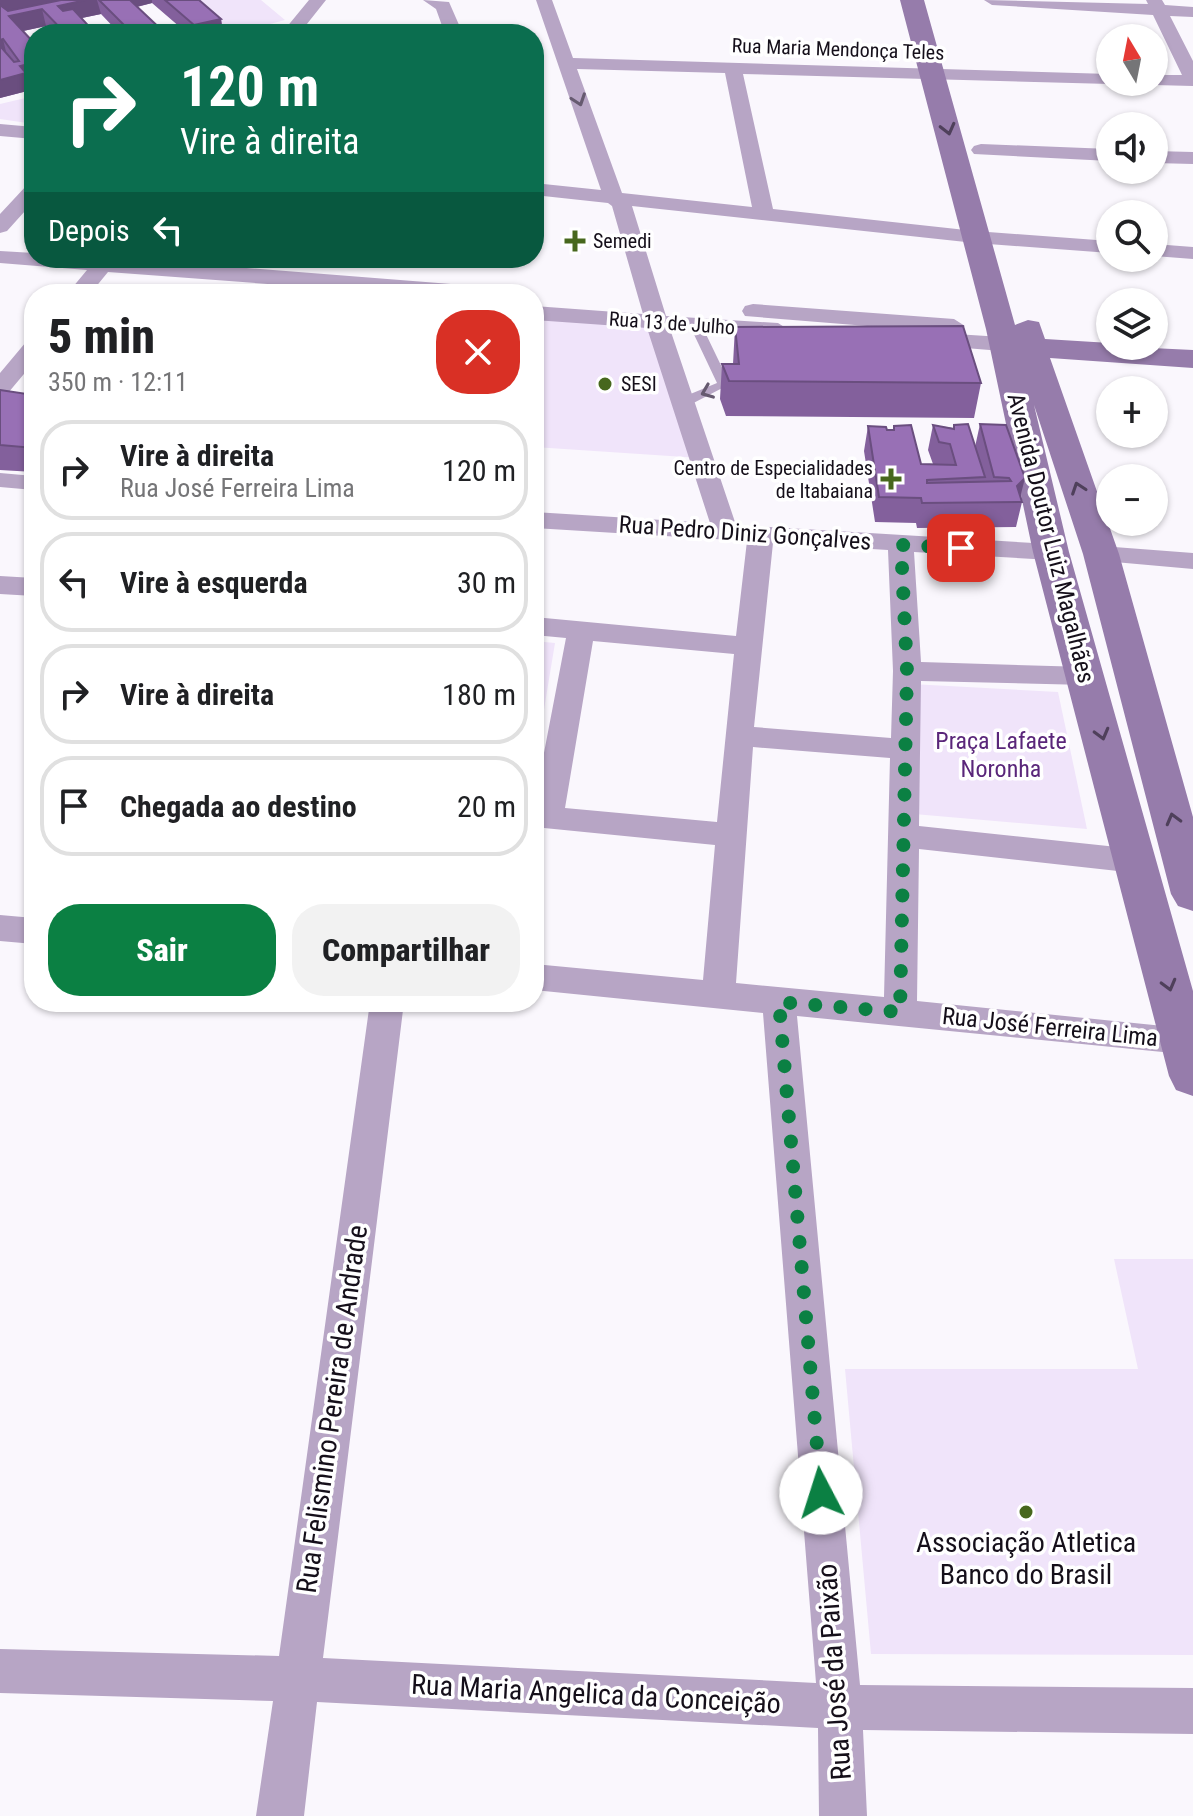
<!DOCTYPE html>
<html lang="pt">
<meta charset="utf-8">
<style>
body{margin:0;font-family:"Roboto Condensed",sans-serif;background:#f2f2f2;color:#202124;height:100vh;display:flex;flex-direction:column;font-size:30px;white-space:nowrap}
*{box-sizing:border-box;margin:0}
p{font-size:26px;color:#757577}
.icon{flex:none;width:44px;height:44px;fill:none;stroke:currentColor;stroke-width:2;stroke-linecap:round;stroke-linejoin:round}
.map{position:relative;flex:1;overflow:hidden}
.panel{position:absolute;left:24px;top:284px;width:520px;height:728px;display:flex;flex-direction:column;background:#fff;border-radius:32px;box-shadow:0 2px 6px #0004}
.panel>*{flex:none}
.banner{position:absolute;left:24px;top:24px;width:520px;height:244px;border-radius:32px;box-shadow:0 2px 6px #0004;background:#0b6e4f;color:#fff;overflow:hidden}
.needle{width:52px;rotate:350deg}
.controls{position:absolute;left:1096px;top:24px;display:grid;gap:16px}
.controls a{display:grid;place-items:center;width:72px;height:72px;border-radius:50%;background:#fff;box-shadow:0 2px 6px #0004;font-size:40px}
.pin{position:absolute;display:grid;place-items:center;width:68px;height:68px;color:#fff;margin:-34px;border-radius:16px;box-shadow:0 4px 12px #0006}
.me{position:absolute;width:88px;margin:-44px;rotate:355deg;stroke-linejoin:round;filter:drop-shadow(0 0 6px #0008)}
.turn{display:flex;align-items:center;gap:28px;height:168px;padding:0 24px;font-size:36px}
.turn .icon{width:104px;height:104px;stroke-width:2.5}
.turn b{display:block;font-size:56px;line-height:68px}
.then{display:flex;align-items:center;height:76px;padding:0 24px;background:#0003;gap:16px;font-size:30px}
.round{display:grid;place-items:center;flex:none;width:84px;height:84px;border-radius:32px;background:#f2f2f2}
.headline{display:flex;align-items:center;justify-content:space-between;height:136px;padding:0 24px}
h1{font-size:48px;font-weight:800;line-height:60px}
.cta{display:flex;gap:16px;margin-top:auto;padding:16px 24px}
.cta a{flex:1;height:92px;border-radius:32px;background:#0b8043;color:#fff;font-size:32px;font-weight:800;line-height:92px;text-align:center}
.cta a+a{background:#f2f2f2;color:#202124}
ul{padding:0;list-style:none}
li{display:flex;align-items:center;gap:24px;height:100px;margin:0 16px 12px;padding:0 8px;border:4px solid #e0e0e0;border-radius:32px}
li div{flex:1}
li b{display:block;font-size:30px}
li em{font-style:normal}
.map>svg:first-child{display:block}
.green{fill:#f0e4fa}
.lines{fill:none;stroke-linecap:round;stroke-linejoin:round}
.lane{fill:#b7a5c5;fill-rule:evenodd}
.street{fill:#b7a5c5;fill-rule:evenodd}
.secondary{fill:#967cab;fill-rule:evenodd}
.wall{fill:#83609c}
.shaded-wall{fill:#6a4e7f}
.building{fill:#9870b5;stroke:#6a4e7f;stroke-width:2}
.oneway{stroke:#665a70}
.oneway2{stroke:#4f405b}
.route{stroke:#0b8043;stroke-width:14;stroke-dasharray:0 25.2}
.poi-dot{fill:#47671d;stroke:#fff;stroke-width:3}
.labels{text-anchor:middle;dominant-baseline:central;stroke-width:7;stroke-linejoin:round;paint-order:stroke}
.far-street-label{font-size:20px;fill:#150f1a;stroke:#fff}
.far-poi-label{font-size:20px;fill:#150f1a;stroke:#fff;text-anchor:start}
.street-label{font-size:24px;fill:#150f1a;stroke:#fff}
.park-label{font-size:24px;fill:#5a267a;stroke:#fff}
.near-street-label{font-size:28px;fill:#150f1a;stroke:#fff}
.near-poi-label{font-size:28px;fill:#150f1a;stroke:#fff}
</style>
<div class="map">
<svg width="1193" height="1816" viewBox="0 0 1193 1816">
<rect width="100%" height="100%" fill="#faf7fd"/>
<!-- green -->
<path class="green" d="M195,0H261L285,20L232,34Z
M34,96V124L0,119V104Z
M534,313L657,322L700,458L534,447Z
M534,641L555,643L534,770Z
M911,684L1058,692L1087,829L914,814Z
M1114,1259H1193V1655L871,1654L845,1369H1138Z"/>
<g class="lines">
<!-- lane -->
<path class="lane" d="M696,323L702,326L730,384L682,409L676,405L688,395L717,383L690,326Z"/>
<!-- street -->
<path class="street" d="M309,0H326L299,34H281Z
M423,0L449,2L463,34H445L436,9Z
M536,0H552L573,58L1110,74V82H1117L1110,84L743,74L773,209L975,231L1110,241V253L975,243L632,206L666,316L778,323L789,330L778,337L670,329L736,525L1051,544L1060,546L1064,552L1060,558L1051,560L914,552L921,662L1086,667L1096,669L1100,676L1096,683L1086,685L921,681L919,826L1136,849L1147,853L1152,861L1147,869L1136,873L919,849L917,1001L1193,1029V1051L1183,1054L797,1016L860,1685L1193,1688V1734L863,1730L867,1816H819L818,1728L317,1702L304,1816H256L273,1701L0,1693V1649L279,1656L370,1002H404L323,1658L816,1683L763,1013L534,990V964L703,980L715,845L534,827V805L566,638L534,635V617L736,636L747,541L534,528V512L710,523L647,328L534,320V306L643,314L612,206L608,203L534,195V183L601,190ZM577,69L725,73L752,207L622,193ZM773,543L888,550L893,671L891,738L754,727ZM593,641L734,654L717,822L565,808ZM753,747L890,758L884,997L736,983Z
M984,0L1148,4L1146,0H1162L1165,5L1193,7V17L1170,16L1193,61V86L1154,85L1146,82H1154V75H1182L1153,15L992,5Z
M0,124L34,127V139L0,136Z
M981,144L1110,149V161L974,154L971,150L974,146Z
M1154,151L1193,152V164L1154,163Z
M34,183V201L7,231L0,233V214L27,185Z
M1154,244L1193,247V259L1154,256Z
M0,251L34,253V258H119L489,287L500,294H403L108,272L90,294H67L87,270L0,263Z
M753,304L954,319L965,326L954,333L745,316L742,311L745,306Z
M924,332L1002,337L1010,339L1013,344L1010,349L1002,351L916,344L913,339L916,334Z
M34,340V362L8,393L0,395V373L26,342Z
M0,473L34,476V490L0,487Z
M1101,546L1193,553V569L1092,560L1088,554L1092,548Z
M0,576L34,578V596L0,594Z
M0,915L34,918V944L0,941Z"/>
<!-- secondary -->
<path class="secondary" d="M900,0H924L1015,325L1028,320L1039,322L1045,339L1110,343V346L1193,350V368L1050,358L1119,554L1193,817V911L1178,906L1171,894L1083,554L1034,405L1069,552L1193,991V1096L1176,1090L1169,1076L1033,552L986,329Z"/>
</g>
<!-- wall -->
<path class="wall" d="M0,0H199L221,19L223,34H188L152,3L137,7L166,34H120L101,14L82,18L96,34H54L46,26L23,31L34,43V88L29,82L31,90L0,98Z
M735,327L981,383L974,418L726,416L720,399L722,364H733Z
M0,390L34,395V472L0,470Z
M980,424L1021,496L1022,502L1016,527L917,528L916,523L875,522L864,451L868,426L887,430L921,464H933L928,450L933,425L953,428L954,425L975,447Z"/>
<!-- shaded-wall -->
<path class="shaded-wall" d="M0,0H69L0,14Z
M86,0H97L101,14L62,22L58,6Z
M112,0H152V3L115,12Z
M42,9L46,26L14,33L9,16Z
M221,19L223,34H196L194,25Z
M3,39L7,56L0,58V40Z
M24,65L31,90L0,98V80L20,66Z
M34,71V85L31,72Z
M1025,478L1019,502L1017,486Z"/>
<!-- building -->
<path class="building" d="M61,0H86L58,6L63,11L73,9L96,34H66L42,9L9,16L34,43V71L31,72L24,65L20,66L26,73L0,80V46L14,62L19,61L3,39L0,40V5L8,11Z
M99,0H130L166,34H133Z
M165,0H199L221,19L194,25Z
M132,285L155,287L151,294H125Z
M963,326L981,383L729,381L722,364H739L735,327Z
M0,390L34,395V448L0,445Z
M968,424L985,477L927,480V483L1011,481L1009,478L994,477L980,424L1006,425L1025,478L1017,486L1022,502L922,503L921,498L879,497L868,426L886,427L887,430H894V426L911,425L921,464L956,465L950,444L939,442L933,425L954,429V425Z"/>
<!-- one-way arrows -->
<defs><path id="oneway-chevron" d="M-2-3.5L2.5 0L-2 3.5" fill="none" stroke-width="1.6" stroke-linecap="round" stroke-linejoin="round" transform="scale(2)"/></defs>
<g class="oneway">
<use href="#oneway-chevron" transform="translate(579 100) rotate(71)"/>
<use href="#oneway-chevron" transform="translate(707 392) rotate(158)"/>
</g>
<g class="oneway2">
<use href="#oneway-chevron" transform="translate(948 129) rotate(76)"/>
<use href="#oneway-chevron" transform="translate(1078 488) rotate(-109)"/>
<use href="#oneway-chevron" transform="translate(1102 734) rotate(75)"/>
<use href="#oneway-chevron" transform="translate(1173 819) rotate(-105)"/>
<use href="#oneway-chevron" transform="translate(1169 985) rotate(75)"/>
</g>
<g class="lines">
<!-- route -->
<path class="route" d="M821,1493L779,1002L900,1012L907,671L901,545L961,548"/>
</g>
<!-- markers -->
<g class="poi-dot">
<path d="M571 229h8v8h8v8h-8v8h-8v-8h-8v-8h8z"/>
<circle cx="605" cy="384" r="8"/>
<path d="M887 467h8v8h8v8h-8v8h-8v-8h-8v-8h8z"/>
<circle cx="1026" cy="1512" r="8"/>
</g>
<g class="labels">
<!-- far-street labels -->
<g class="far-street-label">
<text transform="translate(838 49) rotate(2)">Rua Maria Mendonça Teles</text>
<text transform="translate(672 323) rotate(4)">Rua 13 de Julho</text>
</g>
<!-- far-poi labels -->
<g class="far-poi-label">
<text x="593" y="241">Semedi</text>
<text x="621" y="384">SESI</text>
<text x="873" y="468" text-anchor="end">Centro de Especialidades<tspan x="873" dy="23">de Itabaiana</tspan></text>
</g>
<!-- street labels -->
<g class="street-label">
<text transform="translate(745 533) rotate(4)">Rua Pedro Diniz Gonçalves</text>
<text transform="translate(1051 538) rotate(76)">Avenida Doutor Luiz Magalhães</text>
<text transform="translate(1050 1027) rotate(6)">Rua José Ferreira Lima</text>
</g>
<!-- park labels -->
<g class="park-label">
<text x="1001" y="741">Praça Lafaete<tspan x="1001" dy="28">Noronha</tspan></text>
</g>
<!-- near-street labels -->
<g class="near-street-label">
<text transform="translate(332 1409) rotate(-82)">Rua Felismino Pereira de Andrade</text>
<text transform="translate(834 1672) rotate(-94)">Rua José da Paixão</text>
<text transform="translate(596 1694) rotate(3)">Rua Maria Angelica da Conceição</text>
</g>
<!-- near-poi labels -->
<g class="near-poi-label">
<text x="1026" y="1542">Associação Atletica<tspan x="1026" dy="32">Banco do Brasil</tspan></text>
</g>
</g>
</svg>
<div class="controls">
<a><svg class="needle" viewBox="-14 -14 28 28"><path d="M0-13l5 13h-10z" fill="#e53935"/><path d="M0 13l5-13h-10z" fill="#757577"/></svg></a>
<a><svg class="icon" aria-label="sound" viewBox="0 0 24 24"><path d="M4 9h4l5-4v14l-5-4H4zM17 9q2 3 0 6"/></svg></a>
<a><svg class="icon" aria-label="search" viewBox="0 0 24 24"><circle cx="10" cy="10" r="6"/><path d="M15 15l6 6"/></svg></a>
<a><svg class="icon" aria-label="layers" viewBox="0 0 24 24"><path d="M12 4l9 5-9 5-9-5zM3 14l9 5 9-5"/></svg></a>
<a>+</a>
<a>−</a>
</div>
<div class="pin" style="left:961px;top:548px;background:#d93025"><svg class="icon" aria-label="arrive" viewBox="0 0 24 24"><path d="M6 21V4h12l-3 4 3 4H6"/></svg></div>
<svg class="me" style="left:821px;top:1493px" viewBox="-20 -20 40 40"><circle r="19" fill="#fff"/><path d="M0-13L10 11 0 6-10 11z" fill="#0b8043"/></svg>
<div class="banner">
<div class="turn"><svg class="icon" aria-label="right" viewBox="0 0 24 24"><path d="M7 20v-9h11M14 6l5 5-5 5"/></svg><div><b>120 m</b>Vire à direita</div></div>
<div class="then">Depois<svg class="icon" aria-label="left" viewBox="0 0 24 24"><path d="M17 20v-9H6M10 6l-5 5 5 5"/></svg></div>
</div>
<section class="panel">
<div class="headline"><div><h1>5 min</h1><p>350 m · 12:11</p></div><a class="round" style="background:#d93025;color:#fff"><svg class="icon" aria-label="close" viewBox="0 0 24 24"><path d="M6 6l12 12M18 6L6 18"/></svg></a></div>
<ul>
<li><svg class="icon" aria-label="right" viewBox="0 0 24 24"><path d="M7 20v-9h11M14 6l5 5-5 5"/></svg><div><b>Vire à direita</b><p>Rua José Ferreira Lima</p></div><em>120 m</em></li>
<li><svg class="icon" aria-label="left" viewBox="0 0 24 24"><path d="M17 20v-9H6M10 6l-5 5 5 5"/></svg><div><b>Vire à esquerda</b></div><em>30 m</em></li>
<li><svg class="icon" aria-label="right" viewBox="0 0 24 24"><path d="M7 20v-9h11M14 6l5 5-5 5"/></svg><div><b>Vire à direita</b></div><em>180 m</em></li>
<li><svg class="icon" aria-label="arrive" viewBox="0 0 24 24"><path d="M6 21V4h12l-3 4 3 4H6"/></svg><div><b>Chegada ao destino</b></div><em>20 m</em></li>
</ul>
<div class="cta"><a>Sair</a><a>Compartilhar</a></div>
</section>
</div>
